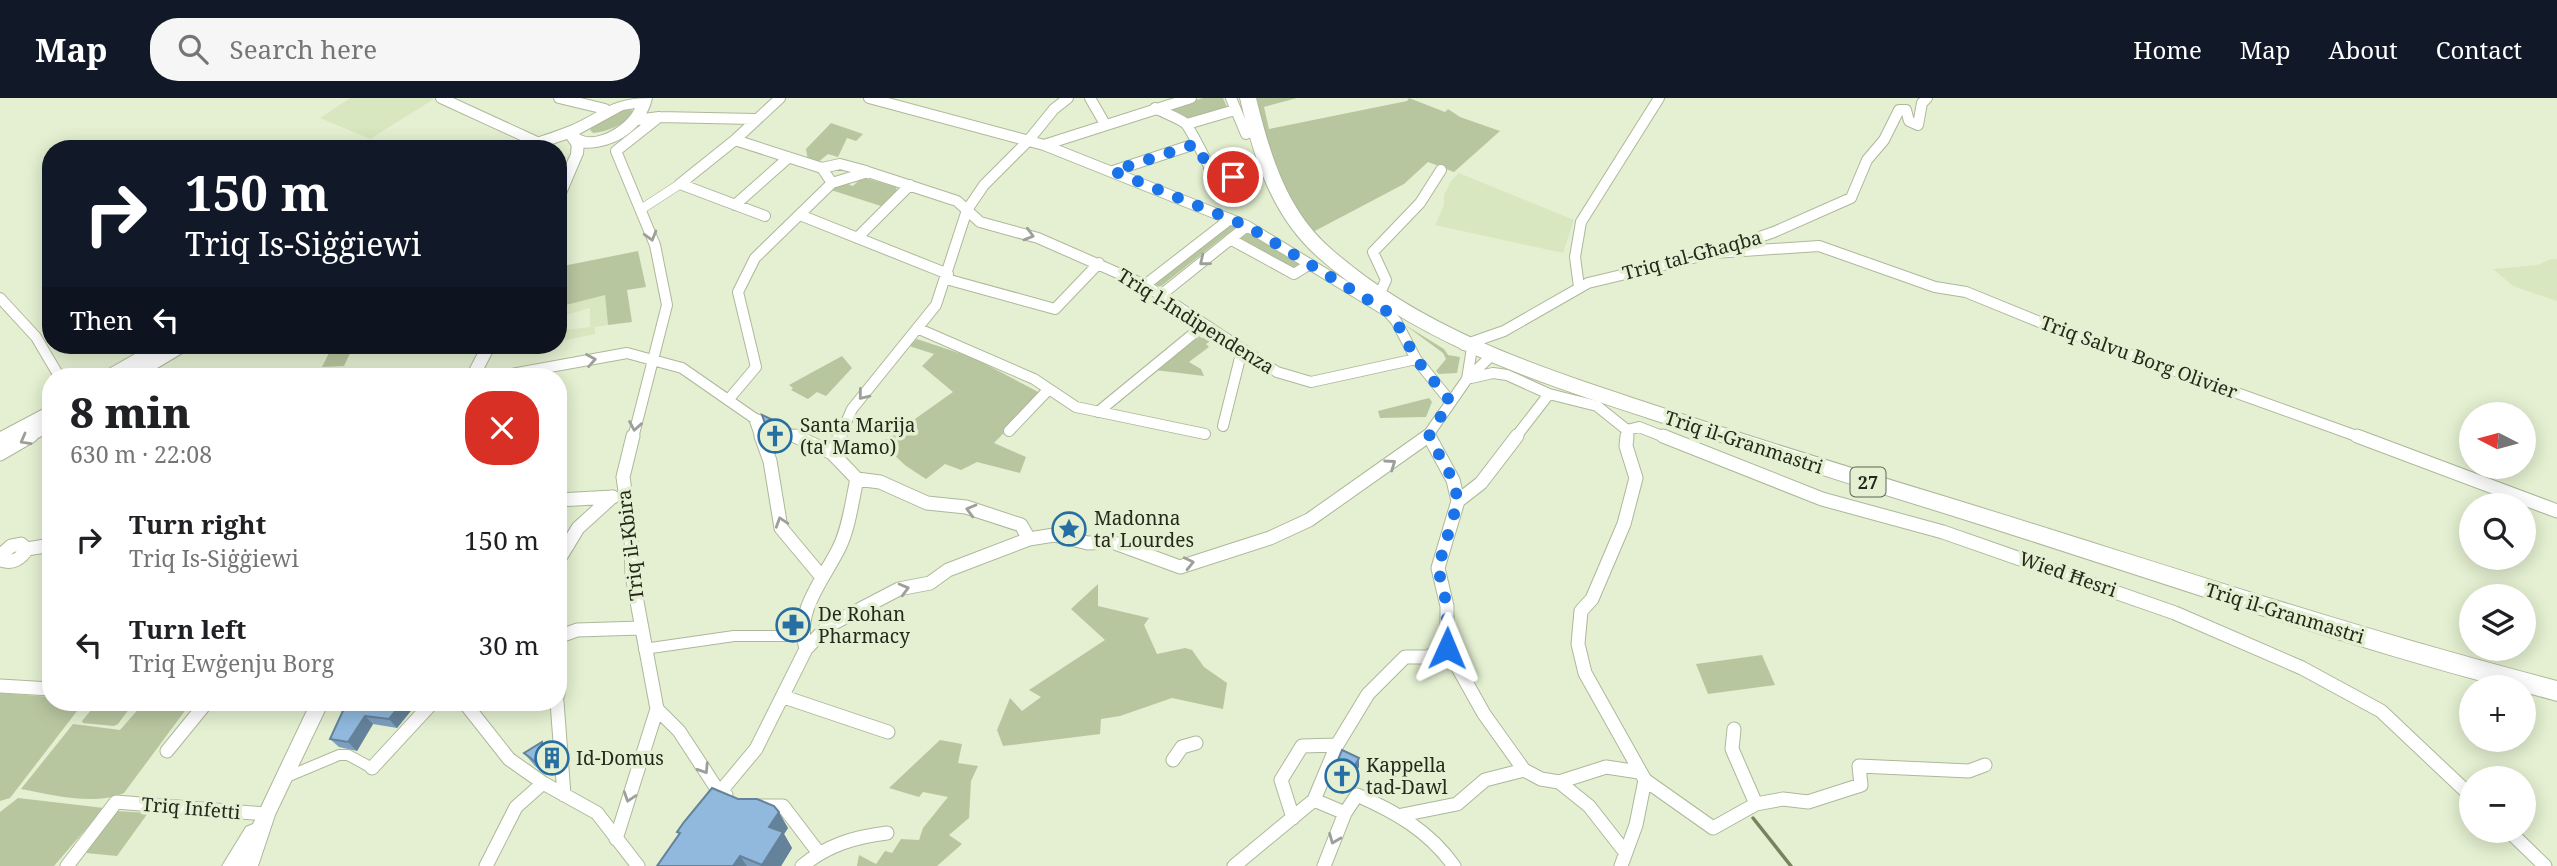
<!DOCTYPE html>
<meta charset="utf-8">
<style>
body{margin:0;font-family:"Noto Serif",serif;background:#f6f6f6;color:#202124;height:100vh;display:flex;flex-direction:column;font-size:26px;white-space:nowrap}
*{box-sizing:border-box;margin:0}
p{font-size:23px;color:#757577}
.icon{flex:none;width:38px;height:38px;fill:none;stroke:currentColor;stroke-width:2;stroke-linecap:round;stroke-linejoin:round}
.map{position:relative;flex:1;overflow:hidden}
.side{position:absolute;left:42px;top:270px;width:525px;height:343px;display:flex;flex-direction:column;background:#fff;border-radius:28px;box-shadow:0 4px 18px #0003}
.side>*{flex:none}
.guide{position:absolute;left:42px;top:42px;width:525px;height:214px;border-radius:28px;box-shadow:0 4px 18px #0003;background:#111827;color:#fff;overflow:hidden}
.needle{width:46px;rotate:276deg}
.buttons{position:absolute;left:2459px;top:304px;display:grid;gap:14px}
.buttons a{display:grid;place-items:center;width:77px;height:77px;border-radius:50%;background:#fff;box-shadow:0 4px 18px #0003;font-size:35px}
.pin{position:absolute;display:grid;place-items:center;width:60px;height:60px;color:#fff;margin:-30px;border:4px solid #fff;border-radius:50%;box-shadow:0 2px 7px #0007}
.me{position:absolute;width:77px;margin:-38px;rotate:1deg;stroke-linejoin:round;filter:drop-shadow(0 0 5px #0008)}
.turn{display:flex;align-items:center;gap:24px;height:147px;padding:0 28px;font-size:32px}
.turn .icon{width:91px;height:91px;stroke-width:2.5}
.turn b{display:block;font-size:49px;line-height:60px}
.then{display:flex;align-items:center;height:66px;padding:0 28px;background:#0003;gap:14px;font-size:26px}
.round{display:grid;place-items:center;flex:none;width:74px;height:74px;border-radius:28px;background:#f6f6f6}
.headline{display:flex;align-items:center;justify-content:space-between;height:119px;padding:0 28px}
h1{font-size:42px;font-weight:800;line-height:52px}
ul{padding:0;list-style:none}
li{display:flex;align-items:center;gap:21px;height:105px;padding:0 28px}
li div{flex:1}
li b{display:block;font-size:26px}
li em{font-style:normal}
header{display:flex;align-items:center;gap:42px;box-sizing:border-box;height:98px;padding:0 35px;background:#111827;color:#fff}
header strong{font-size:33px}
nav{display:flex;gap:38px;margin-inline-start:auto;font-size:24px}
.search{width:490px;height:63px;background:#f6f6f6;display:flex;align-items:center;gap:18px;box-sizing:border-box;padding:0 24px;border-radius:28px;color:#757577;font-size:26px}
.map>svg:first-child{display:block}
.built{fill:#d9e7c1}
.green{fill:#b8c6a0}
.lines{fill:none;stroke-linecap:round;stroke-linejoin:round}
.stream{stroke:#76835e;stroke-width:3.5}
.pedestrian-far1-casing{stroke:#adb89a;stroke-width:10}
.pedestrian-casing{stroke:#adb89a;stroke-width:12}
.minor-far1-casing{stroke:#adb89a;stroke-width:12}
.minor-casing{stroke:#adb89a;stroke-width:15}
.tertiary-casing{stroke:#adb89a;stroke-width:2}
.primary-casing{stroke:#adb89a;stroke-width:2}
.trunk-casing{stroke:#adb89a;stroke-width:2}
.pedestrian-far1{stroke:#fff;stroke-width:9}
.pedestrian{stroke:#fff;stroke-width:10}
.minor-far1{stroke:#fff;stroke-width:10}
.minor{stroke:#fff;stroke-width:13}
.tertiary{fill:#fff;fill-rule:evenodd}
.primary{fill:#fff;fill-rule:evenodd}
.trunk{fill:#fff;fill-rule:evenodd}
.wall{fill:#7c9fbe}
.shaded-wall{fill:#65829b}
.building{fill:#90b9dd;stroke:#65829b;stroke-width:2}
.oneway{stroke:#9d9f99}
.route{stroke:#1a73e8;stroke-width:12;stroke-dasharray:0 21.6}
.labels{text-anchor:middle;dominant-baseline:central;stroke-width:7;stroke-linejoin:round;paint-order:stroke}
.shield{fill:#e4f0d1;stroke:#5e6553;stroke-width:2}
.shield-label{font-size:18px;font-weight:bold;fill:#25291d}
.street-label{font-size:19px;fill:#25291d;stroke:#e4f0d1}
.poi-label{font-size:19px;fill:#25291d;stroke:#e4f0d1;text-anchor:start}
</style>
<header>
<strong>Map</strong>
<div class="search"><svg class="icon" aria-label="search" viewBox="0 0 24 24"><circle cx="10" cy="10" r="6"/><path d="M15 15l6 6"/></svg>Search here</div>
<nav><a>Home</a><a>Map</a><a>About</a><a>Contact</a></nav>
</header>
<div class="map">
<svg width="2557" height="768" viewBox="0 0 2557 768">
<rect width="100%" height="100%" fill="#e4f0d1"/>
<!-- built -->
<path class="built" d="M350,0H431L434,1L370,41L320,20Z
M1459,75L1574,122L1563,155L1435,127L1444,107V97L1451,83Z
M2551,161H2557V203L2513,188L2493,171L2538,167Z
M605,196L608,227L595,229V236L558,244V233L590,229V210L558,219V209Z"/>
<!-- green -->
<path class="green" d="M1203,0H1223L1227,9L1185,21L1165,11Z
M1254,0H1297L1264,9L1269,31L1407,3L1409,0L1445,14L1448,11L1460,19L1500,33L1454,74L1428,64L1404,86L1311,135L1283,93Z
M628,10L634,14C625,26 608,34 593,35L590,32C598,20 614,13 628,10Z
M831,25L863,36L856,43L847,40L838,59L828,56L817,65L808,63L806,51Z
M862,79L896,89L897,93L881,108L831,92L843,84L853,88Z
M1229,126L1236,129L1160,189L1155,186Z
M1245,133L1301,165L1292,173L1236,141Z
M638,153L646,189L627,192L632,224L608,227L605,197L558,209V169Z
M1405,227L1444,251L1448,257L1460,259L1457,275L1439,276L1436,273L1446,261L1443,255Z
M1199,239L1212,242L1206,246L1209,249L1189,264L1201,271L1204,278L1155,272Z
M917,241L974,260L1042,296L994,345L1026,359L1020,375L977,364L961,372L945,366L926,381L906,368L881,345L953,294L922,268L934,256L909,248Z
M333,247H354L344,268L322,269Z
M842,258L852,270L826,298L817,294L808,301L791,292L793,290L789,287Z
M1429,300L1432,304L1426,319L1380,320L1378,313Z
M1098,486V508L1149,520L1144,527L1157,556L1185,550L1192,552L1204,569L1227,585L1223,611L1172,600L1120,618L1101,621L1100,636L1003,648L997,632L1010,600L1022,613L1041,599L1029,592L1105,542L1071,511Z
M1762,557L1775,587L1708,596L1696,566Z
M0,595L51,599V604H84L10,700L0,703Z
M97,605L129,609V611L118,626L114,628L83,625L82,623Z
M142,607L187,610L124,695C94,708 53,697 21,691L73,626L120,632Z
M940,642L962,646L958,665L978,668L971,683L969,720L949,737L962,746L937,768H857L859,757L876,766L885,753L892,755L901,741L919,742L923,730L948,699L923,694L919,699L889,690Z
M18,700L104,710L54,768H0V714Z
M117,713L148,715L117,758L86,755Z"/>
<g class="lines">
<!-- stream -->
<path class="stream" d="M1753,720L1791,768"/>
<defs>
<path id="pedestrian-far1" d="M643,110L680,86"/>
<path id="pedestrian" d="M644,551L734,538H802
M282,681L339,657H348L372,670"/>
<path id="minor-far1" d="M441,0L539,45
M559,0L605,11
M869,0L1044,47L1247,128L1388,214L1396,223L1416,261L1450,303
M1090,0L1105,26
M1231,0L1246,36
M1155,10C1164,15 1177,19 1185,25C1191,30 1210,72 1217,83L1248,74L1242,61L1209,70
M636,22L659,19L755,21
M1187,26L1235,12
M735,42L822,70L832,85L868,74L957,103L980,124L1038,140L1145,187L1277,274L1311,284L1416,261
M1044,47L1191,0
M822,70L840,66L866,73
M1113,73L1195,46
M680,86L735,42L780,0
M680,86L765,118
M735,107L788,60
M800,117L948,176
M857,140L910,87
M1230,141L1294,176L1310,166
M1714,155L1819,148L1935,189L1966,194L2042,225L2362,340
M946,181L1055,211L1099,165
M1145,187L1230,121
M1579,189L1575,159L1581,124L1659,0
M1380,195L1386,182L1373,154L1420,105L1441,72
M1161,197L1247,128
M0,200L36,239L59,278
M919,231L1034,281L1076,309L1205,336
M1464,247L1504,233L1588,185L1714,155L1774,134L1851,100L1867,62L1884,42L1899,12H1906L1909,23L1918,27L1922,5L1927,0
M134,278L186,247
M500,278L627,255L682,270L754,320L799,340
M1471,280L1493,275L1507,277L1549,296L1597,308L1627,332
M1467,281L1472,250
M729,301L756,269L738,194L755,160L832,85
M1098,314L1204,227
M754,320L761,340
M1223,328L1242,252
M1627,332L1639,329L1667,340
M1009,333L1048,292
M28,340L51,327
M633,340L667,207L655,147L616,53L659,19
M839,340L852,311L936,207L967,112L984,87L1028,43L1054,11L1068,0
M1426,340L1467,281L1491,258
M1515,340L1549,296
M1626,340L1627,332"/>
<path id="minor" d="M761,338L770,363L781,430L821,478
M795,338L832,355L857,381L880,384L927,405L966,409L1021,427L1029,441
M1429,338L1453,382L1458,403L1438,470L1447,508V550L1484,616L1524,672L1541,681L1559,684L1589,708L1625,754
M1663,338L1822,401L1943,434L2175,515L2302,570L2381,613L2471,698
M2357,338L2557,413
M832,355L840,338
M0,356L31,338
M558,402L613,399
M1458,403L1481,385L1517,338
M21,446L27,451C21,461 12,466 1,462V457L11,448Z
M27,451L51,447
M558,463L578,430L612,399
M558,539L577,532L641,530
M806,551C794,513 824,481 839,450C849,430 852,403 857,381
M558,581V597
M0,588L51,591
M784,599L888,634
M464,604L509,661L543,685L597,715L638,768
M557,604L564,697
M657,611L679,633L719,694L726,697
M1734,631L1732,651L1756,706
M167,653L207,604
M1173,662L1182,649L1196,645
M372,670L433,604
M1645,682L1713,730L1756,706L1783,701L1808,704L1861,687L1859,668L1969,673L1985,667
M1559,684L1606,669L1639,674
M1314,702L1345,715
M711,705L756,651L806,551L828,528L899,491L930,485L948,472L1029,441L1054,437L1088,445L1112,444L1180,469L1270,440L1309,422L1428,338
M759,708H783L818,754
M1402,717L1457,706L1485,682L1524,672
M1293,720L1281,682L1302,648L1337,647
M2509,733L2545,768
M616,741L657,611L632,477L631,435L623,379L633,338
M67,768L116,704L266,716
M486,768L516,709L543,685
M802,768C828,747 854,739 887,735
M1234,768L1314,702L1337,647L1368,596L1405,559H1427L1447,550
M1324,768L1345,715L1357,697C1396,714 1429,733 1454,768
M1621,768L1636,727L1645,682L1585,575L1578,546L1581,513L1592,501L1624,426L1636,380L1626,348L1627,338"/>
<path id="tertiary" d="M578,40L584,44L583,56L565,98L558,102V83L571,56L572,44Z
M482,247H496L480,278H466Z
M311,604H329L275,717L258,768H222L246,729L253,726Z"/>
<path id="primary" d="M1240,0H1256C1270,56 1286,111 1330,150C1427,236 1549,272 1669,312C1764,343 1858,372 1953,401C2154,463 2353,530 2557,583V603L2524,594V590H2507C2319,540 2135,475 1950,417C1850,386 1750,354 1651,321C1530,281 1418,246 1319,160C1271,118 1254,60 1240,0Z"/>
<path id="trunk" d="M652,0C645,34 607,56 572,48L567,41L539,50L531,45L533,41C545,37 558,33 570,28C604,13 611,0 652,0ZM635,10C628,27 596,47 579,36L623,12Z
M151,247H176L173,252L127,278H102L105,273Z
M51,307V323L0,351V334Z"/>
</defs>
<!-- pedestrian-far1 casing -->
<use href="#pedestrian-far1" class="pedestrian-far1-casing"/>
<!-- pedestrian casing -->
<use href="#pedestrian" class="pedestrian-casing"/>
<!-- minor-far1 casing -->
<use href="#minor-far1" class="minor-far1-casing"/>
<!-- minor casing -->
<use href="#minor" class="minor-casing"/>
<!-- tertiary casing -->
<use href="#tertiary" class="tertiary-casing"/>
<!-- primary casing -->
<use href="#primary" class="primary-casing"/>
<!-- trunk casing -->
<use href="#trunk" class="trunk-casing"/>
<!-- pedestrian-far1 -->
<use href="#pedestrian-far1" class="pedestrian-far1"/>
<!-- pedestrian -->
<use href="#pedestrian" class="pedestrian"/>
<!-- minor-far1 -->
<use href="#minor-far1" class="minor-far1"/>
<!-- minor -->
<use href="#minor" class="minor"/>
<!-- tertiary -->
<use href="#tertiary" class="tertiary"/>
<!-- primary -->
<use href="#primary" class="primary"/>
<!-- trunk -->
<use href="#trunk" class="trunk"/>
</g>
<!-- wall -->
<path class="wall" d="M347,604H418L397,630L373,626L357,653L339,649L330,641Z
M542,644L552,656L553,674L548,677L535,668L524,655Z
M1359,660V669L1343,696L1329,690L1330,681Z
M788,730L784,736L792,750L781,768H657L679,737L677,734Z"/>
<!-- shaded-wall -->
<path class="shaded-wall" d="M774,324L782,343L774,347L766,328Z
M403,604H418L397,630L389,621Z
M365,618L373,626L357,653L348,644Z
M542,644L552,656L553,674L548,677L537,665Z
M1359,660V669L1343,696L1344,688Z
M779,714L788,730L784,736L792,750L781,768H763L762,767L769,729Z
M740,758L747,768H733Z"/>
<!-- building -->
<path class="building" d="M762,317L773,322L774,324L766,328Z
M347,604H403L389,621L365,618L348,644L330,641Z
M542,644L543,662L537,665L524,655Z
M1342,652L1359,660L1344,688L1330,681Z
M712,690L738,701H757L774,708L779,714L769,729L783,734L762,767L740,758L733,768H657L680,735L677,734L684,724Z"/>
<!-- one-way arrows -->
<defs><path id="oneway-chevron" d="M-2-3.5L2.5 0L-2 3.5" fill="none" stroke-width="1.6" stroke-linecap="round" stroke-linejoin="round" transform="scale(1.75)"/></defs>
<g class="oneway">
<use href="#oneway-chevron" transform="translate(1029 137) rotate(16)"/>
<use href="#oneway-chevron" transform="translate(651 138) rotate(74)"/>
<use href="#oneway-chevron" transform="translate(1204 163) rotate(141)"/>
<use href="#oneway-chevron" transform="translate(591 262) rotate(-10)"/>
<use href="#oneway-chevron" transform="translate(863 297) rotate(129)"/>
<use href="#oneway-chevron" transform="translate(635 328) rotate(100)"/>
<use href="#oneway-chevron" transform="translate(25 342) rotate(151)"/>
<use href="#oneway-chevron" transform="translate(1391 366) rotate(-35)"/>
<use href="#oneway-chevron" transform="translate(971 412) rotate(-165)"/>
<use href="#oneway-chevron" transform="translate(781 424) rotate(-108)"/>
<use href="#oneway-chevron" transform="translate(1189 465) rotate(-13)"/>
<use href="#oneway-chevron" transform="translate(904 491) rotate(-15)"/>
<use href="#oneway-chevron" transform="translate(704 671) rotate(57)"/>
<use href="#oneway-chevron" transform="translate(629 699) rotate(108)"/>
<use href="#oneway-chevron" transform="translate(1334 741) rotate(112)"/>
</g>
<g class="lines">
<!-- route -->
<path class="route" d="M1233,79L1217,83L1195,46L1113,73L1247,128L1388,214L1396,223L1416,261L1450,303L1429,338L1453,382L1458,403L1438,470L1447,508V550"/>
</g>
<!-- icons -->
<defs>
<symbol id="church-ring" viewBox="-11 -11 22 22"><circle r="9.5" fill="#e4f0d1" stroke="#276ea2" stroke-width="1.5"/><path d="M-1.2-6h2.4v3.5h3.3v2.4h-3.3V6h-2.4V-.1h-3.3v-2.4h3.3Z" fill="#276ea2"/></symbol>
<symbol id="sight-ring" viewBox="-11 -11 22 22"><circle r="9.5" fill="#e4f0d1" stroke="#276ea2" stroke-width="1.5"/><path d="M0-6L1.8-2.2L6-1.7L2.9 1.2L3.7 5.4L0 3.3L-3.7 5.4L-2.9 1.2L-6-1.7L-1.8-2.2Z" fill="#276ea2"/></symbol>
<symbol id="pharmacy-ring" viewBox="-11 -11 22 22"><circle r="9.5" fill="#e4f0d1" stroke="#276ea2" stroke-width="1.5"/><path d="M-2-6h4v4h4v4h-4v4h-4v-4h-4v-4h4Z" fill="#276ea2"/></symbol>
<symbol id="building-ring" viewBox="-11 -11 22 22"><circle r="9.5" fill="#e4f0d1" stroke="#276ea2" stroke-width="1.5"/><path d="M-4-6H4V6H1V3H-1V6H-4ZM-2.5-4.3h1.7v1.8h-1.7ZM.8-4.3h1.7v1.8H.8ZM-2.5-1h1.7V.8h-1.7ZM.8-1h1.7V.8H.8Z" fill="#276ea2"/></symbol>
</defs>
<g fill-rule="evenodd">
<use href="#church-ring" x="756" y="319" width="38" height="38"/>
<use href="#sight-ring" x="1050" y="412" width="38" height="38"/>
<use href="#pharmacy-ring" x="774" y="508" width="38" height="38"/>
<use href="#building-ring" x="533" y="641" width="38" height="38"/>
<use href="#church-ring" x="1323" y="659" width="38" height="38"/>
</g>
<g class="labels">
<!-- shield labels -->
<rect class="shield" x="1850.5" y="369.5" width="35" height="29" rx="5"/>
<g class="shield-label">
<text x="1868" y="384">27</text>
</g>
<!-- street labels -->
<g class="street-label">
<text transform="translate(1692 157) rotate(-15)">Triq tal-Għaqba</text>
<text transform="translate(1196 223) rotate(32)">Triq l-Indipendenza</text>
<text transform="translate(2139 259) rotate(20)">Triq Salvu Borg Olivier</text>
<text transform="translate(1744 344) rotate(18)">Triq il-Granmastri</text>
<text transform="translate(630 447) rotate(-97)">Triq il-Kbira</text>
<text transform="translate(2068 476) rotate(19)">Wied Ħesri</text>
<text transform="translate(2285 515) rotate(17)">Triq il-Granmastri</text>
<text transform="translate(191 710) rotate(5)">Triq Infetti</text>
</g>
<!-- poi labels -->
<g class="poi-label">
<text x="800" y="327">Santa Marija<tspan x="800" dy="22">(ta' Mamo)</tspan></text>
<text x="1094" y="420">Madonna<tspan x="1094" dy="22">ta' Lourdes</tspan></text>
<text x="818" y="516">De Rohan<tspan x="818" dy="22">Pharmacy</tspan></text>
<text x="576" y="660">Id-Domus</text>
<text x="1366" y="667">Kappella<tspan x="1366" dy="22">tad-Dawl</tspan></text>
</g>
</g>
</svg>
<div class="buttons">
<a><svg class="needle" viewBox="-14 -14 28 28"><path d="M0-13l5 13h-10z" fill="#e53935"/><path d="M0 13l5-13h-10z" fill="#757577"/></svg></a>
<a><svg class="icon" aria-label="search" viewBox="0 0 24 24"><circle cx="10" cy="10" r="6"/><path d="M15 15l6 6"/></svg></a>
<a><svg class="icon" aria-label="layers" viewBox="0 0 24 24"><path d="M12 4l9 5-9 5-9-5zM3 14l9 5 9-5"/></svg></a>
<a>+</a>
<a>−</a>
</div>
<div class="pin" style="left:1233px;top:79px;background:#d93025"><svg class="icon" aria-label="arrive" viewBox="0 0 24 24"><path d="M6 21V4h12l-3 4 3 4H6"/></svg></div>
<svg class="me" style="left:1447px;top:550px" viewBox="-20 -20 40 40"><path d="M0-17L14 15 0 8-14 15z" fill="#1a73e8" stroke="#fff" stroke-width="4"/></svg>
<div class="guide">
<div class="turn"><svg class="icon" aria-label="right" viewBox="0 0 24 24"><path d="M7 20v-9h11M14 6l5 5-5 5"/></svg><div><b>150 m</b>Triq Is-Siġġiewi</div></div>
<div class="then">Then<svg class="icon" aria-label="left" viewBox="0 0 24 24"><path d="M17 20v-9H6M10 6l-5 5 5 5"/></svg></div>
</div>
<section class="side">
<div class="headline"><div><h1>8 min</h1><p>630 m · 22:08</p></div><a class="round" style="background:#d93025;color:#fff"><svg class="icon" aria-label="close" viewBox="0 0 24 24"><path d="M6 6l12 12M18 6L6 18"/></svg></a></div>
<ul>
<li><svg class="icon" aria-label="right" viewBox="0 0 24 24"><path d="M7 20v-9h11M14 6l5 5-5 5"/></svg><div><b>Turn right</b><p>Triq Is-Siġġiewi</p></div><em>150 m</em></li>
<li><svg class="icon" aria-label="left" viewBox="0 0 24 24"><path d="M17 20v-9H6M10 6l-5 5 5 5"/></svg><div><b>Turn left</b><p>Triq Ewġenju Borg</p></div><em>30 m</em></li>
</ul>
</section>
</div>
